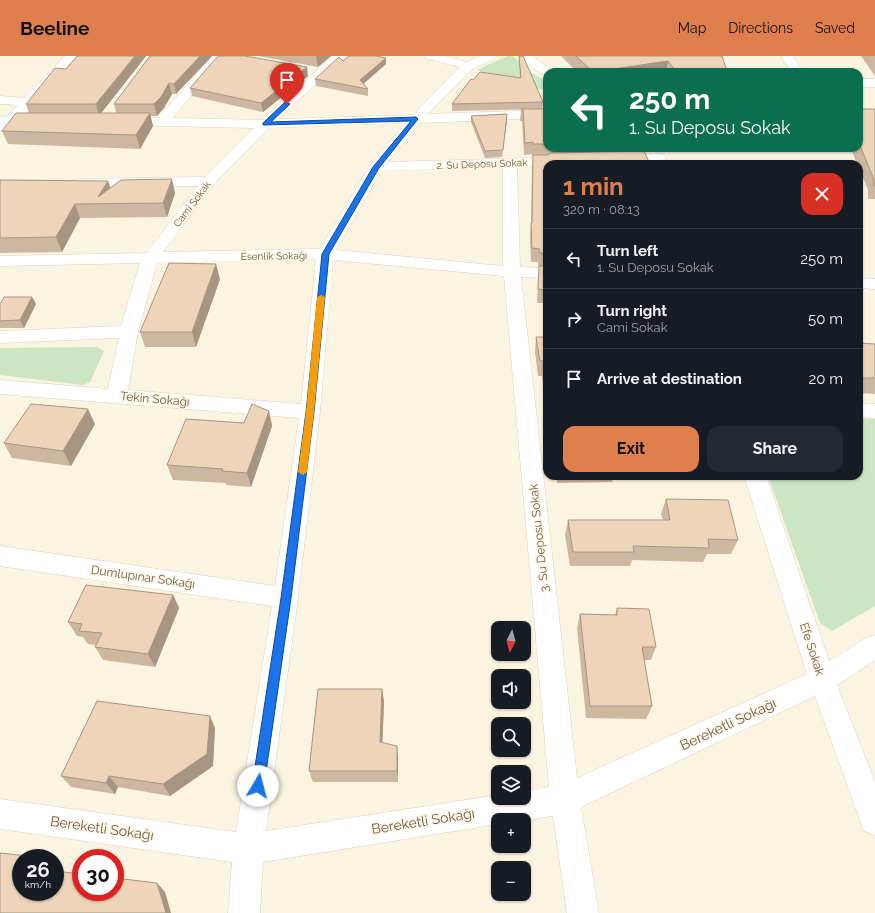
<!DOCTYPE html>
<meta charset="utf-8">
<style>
body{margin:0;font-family:Raleway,sans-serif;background:#242831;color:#f1f3f6;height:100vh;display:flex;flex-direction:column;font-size:15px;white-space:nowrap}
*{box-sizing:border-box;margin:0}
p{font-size:13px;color:#9ea1a6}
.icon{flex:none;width:22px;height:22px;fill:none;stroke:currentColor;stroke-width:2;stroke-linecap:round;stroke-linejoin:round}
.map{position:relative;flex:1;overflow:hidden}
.panel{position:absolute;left:543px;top:104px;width:320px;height:320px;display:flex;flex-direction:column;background:#171b24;border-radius:12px;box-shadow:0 1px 3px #0004}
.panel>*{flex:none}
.guide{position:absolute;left:543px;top:12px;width:320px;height:84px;border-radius:12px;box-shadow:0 1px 3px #0004;background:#0b6e4f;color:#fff;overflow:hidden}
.needle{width:26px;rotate:186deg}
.buttons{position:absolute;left:491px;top:565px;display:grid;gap:8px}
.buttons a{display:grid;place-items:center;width:40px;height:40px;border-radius:8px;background:#171b24;box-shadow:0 1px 3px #0004;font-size:20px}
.speed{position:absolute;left:12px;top:793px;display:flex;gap:8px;font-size:20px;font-weight:700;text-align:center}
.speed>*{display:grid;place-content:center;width:52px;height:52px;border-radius:50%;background:#171b24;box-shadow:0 1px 3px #0004;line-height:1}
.speed small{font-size:10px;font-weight:400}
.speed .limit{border:6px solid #d22;background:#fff;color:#111}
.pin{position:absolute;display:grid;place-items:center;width:34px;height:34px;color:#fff;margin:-41px -17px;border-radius:50% 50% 50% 0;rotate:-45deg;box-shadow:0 0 4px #0007}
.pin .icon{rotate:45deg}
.me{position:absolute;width:44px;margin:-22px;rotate:8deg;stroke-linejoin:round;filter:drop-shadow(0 0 3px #0008)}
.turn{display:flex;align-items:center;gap:14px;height:84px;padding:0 20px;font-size:18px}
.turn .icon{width:52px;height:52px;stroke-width:2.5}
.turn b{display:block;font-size:28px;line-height:34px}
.round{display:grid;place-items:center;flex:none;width:42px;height:42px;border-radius:12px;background:#242831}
.head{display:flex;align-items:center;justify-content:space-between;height:68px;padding:0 20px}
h1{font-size:24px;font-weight:700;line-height:30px;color:#de7f4d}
.action{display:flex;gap:8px;margin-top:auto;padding:8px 20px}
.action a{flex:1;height:46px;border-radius:12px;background:#de7f4d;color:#111;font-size:16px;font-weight:700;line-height:46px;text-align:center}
.action a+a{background:#242831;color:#f1f3f6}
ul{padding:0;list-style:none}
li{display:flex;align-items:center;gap:12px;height:60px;padding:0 20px;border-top:1px solid #363941}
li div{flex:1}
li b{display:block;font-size:15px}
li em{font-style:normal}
header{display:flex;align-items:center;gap:24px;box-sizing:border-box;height:56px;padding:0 20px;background:#de7f4d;color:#111}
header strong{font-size:19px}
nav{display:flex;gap:22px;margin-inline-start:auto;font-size:14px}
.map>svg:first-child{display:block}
.green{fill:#cbe6c1}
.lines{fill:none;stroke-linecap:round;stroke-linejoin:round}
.minor-casing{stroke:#ded1be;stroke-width:1}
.path{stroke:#d2b99e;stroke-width:1.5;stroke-dasharray:0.5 2;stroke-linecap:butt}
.minor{fill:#fff;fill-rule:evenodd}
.wall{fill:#cdb7a0}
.shaded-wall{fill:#a79582}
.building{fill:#eed5ba;stroke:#a79582}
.route{fill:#1a73e8;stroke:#114b97}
.slow{fill:#f59e0b}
.labels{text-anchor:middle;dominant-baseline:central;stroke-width:3;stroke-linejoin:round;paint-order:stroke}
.far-street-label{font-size:10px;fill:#705c4a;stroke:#fef7e6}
.street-label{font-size:12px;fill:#705c4a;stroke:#fef7e6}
.near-street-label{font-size:14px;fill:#705c4a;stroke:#fef7e6}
</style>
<header>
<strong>Beeline</strong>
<nav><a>Map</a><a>Directions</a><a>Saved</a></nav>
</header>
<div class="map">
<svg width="875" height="857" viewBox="0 0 875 857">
<rect width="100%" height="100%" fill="#faf4e1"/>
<!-- green -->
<path class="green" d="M507,0H513L529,15L547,26V35L516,27L477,14Z
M97,291L104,295L90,326L83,329L0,319V292Z
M859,362L875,363V550L832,575L820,567L768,420H859Z"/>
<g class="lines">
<defs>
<path id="minor" d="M65,0H78L21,61L44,62L46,65L44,68L13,69L9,74H0V61H6L18,49L0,48V40L25,42Z
M213,0H225L172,62L262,64L333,0H346L278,63L413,59L460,11L427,3L425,0H445L467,6L480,0H496L494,3L472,13L428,58L547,54V62L420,67L388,106L563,101L568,102L570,105L568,108L517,111L520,211L547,212V222L521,221L577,722L807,618L744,420H766L829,605L866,582L875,579V604L837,629L875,726V779L864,775L815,640L581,751L599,857H567L553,760L524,764H498V768L263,806L260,857H228L232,806L0,773V743L236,776L272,550L0,510V490L275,530L299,362L0,338V324L108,333L119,282L0,287V275L121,270L140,207L0,210V200L146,197L198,130L78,131L73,130L71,127L73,124L78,123L205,121L254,72L121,69L116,68L114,65L116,62L121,61L158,62ZM405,67L369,111L320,193L163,196L214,128L269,72ZM503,111V210L336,194L381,115ZM316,203L301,348L128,334L138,276L157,207ZM333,204L504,220L549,731L524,735V742H498V739L266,775L298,542L320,356Z
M520,0H533L554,16H547V19C538,17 526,8 520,0Z
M781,0H793L803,16H791Z
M859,23H875V31H859Z
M659,98L664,99L666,102L664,105L617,107L612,106L610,103L612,100L617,99Z
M859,222L875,223V233L859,232Z
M859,347L875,348V362L859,361Z"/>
</defs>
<!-- minor casing -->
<use href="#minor" class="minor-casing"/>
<!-- path -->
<path class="path" d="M502,17L515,20"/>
<!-- minor -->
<use href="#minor" class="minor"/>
</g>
<!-- wall -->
<path class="wall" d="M77,0H146L101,57H116L114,48L212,0L176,38H172L164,52L157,60H150L153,70L140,93L8,88L2,75L29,57L26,48L66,13Z
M258,0H331L318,11Z
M519,0L543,46L542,53L452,55V48L473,24L520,22L519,6Z
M561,0H722L725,16H577Z
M861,0H875V20Z
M386,2V8L363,28L368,33V40L316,30L315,23L343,5Z
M308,20L263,56L192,40L190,32Z
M521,53H547V92H638V95L547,108V247H537L538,223L539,210H538V206H531L530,180L531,167L532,112L533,100H532V98L524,99L522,65H520Z
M859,53H875V143H868V134L859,112V108H857L851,92H859Z
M507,58L502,101L485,102L471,66V60Z
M0,124L108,125L110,132L175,137L167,161L80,162L62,196L0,197Z
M220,223L196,291H145L140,276Z
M32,241L36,248L24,272H0V248Z
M536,281H547V369L542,320H538L535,296Z
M859,287L875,288V338L859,337Z
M269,355L272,370L251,431L226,429V427L173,424L167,409L244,367Z
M95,368L71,410L12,402L4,387Z
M556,420H614L612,426L557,427V420Z
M666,443L738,484L731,498H707L703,506L632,504L630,510H570L565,479L568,464H663L661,458Z
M173,539L179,552L155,611L103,604L95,591L96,589L88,588L83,581L77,580L68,566Z
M617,552L656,591L651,604H644L652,650L646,663L586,662L577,572L580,558L615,559Z
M382,633L384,646L382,686L398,702V726H313L309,715Z
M215,672L213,710L170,740L118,731L115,738L71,731L61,720Z"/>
<!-- shaded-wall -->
<path class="shaded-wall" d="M135,0H146L99,60L96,48Z
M200,0H212L176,38L174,28Z
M317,0H331L318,11L316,1Z
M386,2V8L360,31V24Z
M668,5L666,16H593Z
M307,11L308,20L263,56L261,47Z
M169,27L172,38L164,52L157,60L154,48Z
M150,57L153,70L140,93L136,79Z
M507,58V65L502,101L503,94Z
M172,123L175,137L167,161L163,147Z
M108,125L113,139L98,141Z
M75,148L80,162L62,196L56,181Z
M216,208L220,223L196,291L192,276Z
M32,241L36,248L24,272L20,264Z
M88,353L95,368L71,410L63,395Z
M269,355L272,370L251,431L247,417Z
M173,539L179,552L155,611L148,598Z
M382,633L384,646L382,698L380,686Z
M210,660L215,672L213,710L170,740L163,728Z
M397,690L398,702V726L397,715Z
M109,720L118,731L115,738L106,727Z
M157,827L165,836L171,857H166Z"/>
<!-- building -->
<path class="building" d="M77,0H135L96,48H26L55,12L66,13Z
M150,0H200L174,28L169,27L161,41L154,48H114Z
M218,0H245L307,11L261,47L190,32Z
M349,0H376L386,2L360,24L368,33L315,23L339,1L343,5Z
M519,0H523L543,46L452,48L471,23L473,24L480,16L521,22Z
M576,0H722L726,12L725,16H676L668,5L593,16Z
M521,53H547V88H533V86L525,87L523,53Z
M859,53H875V130H874L873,121L859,87Z
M16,57H150L136,79L2,75Z
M507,58L503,94L485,95L471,60Z
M644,95L650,108H547V197H539L540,193L532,192L531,167H532L533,99H548L550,97Z
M172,123L163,147L75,148L56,181L0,182V124L108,125L98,141L121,124Z
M169,207L216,208L192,276H140Z
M539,210H547V234L538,233Z
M4,241H32L20,264L0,265V248Z
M536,281H547V333L544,305H540Z
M859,287L875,288V322H859Z
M31,348L88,353L63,395L4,387Z
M252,348L269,355L247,417L222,415L223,413L167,409L186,363L244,367Z
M666,443L728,444L738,484L708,483L709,492L633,490L634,496H573L568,464H670Z
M86,529L173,539L148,598L95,591L102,577L79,575L82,568L68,566Z
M617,552L649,553L656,591H642L652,650H590L580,558L617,559Z
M318,633H382L380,686L397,690V715H309Z
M97,645L210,660L207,698L163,728L109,720L106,727L61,720Z
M0,797L37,801V802H21V836H55V815L81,818V836H115V822L157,827L166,857H0Z"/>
<!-- route -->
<path class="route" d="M285,46L290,48L271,66L416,61L418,63L379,112L329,198L314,356L291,542L264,730L262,734L258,736L253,734L252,730L281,542L306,356L322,198L373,111L411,65L263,69V67Z"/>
<!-- slow -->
<path class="slow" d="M321,239L325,241L314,356L307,416L303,419L298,416L306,356L317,241Z"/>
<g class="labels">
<!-- far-street labels -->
<g class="far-street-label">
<text transform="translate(482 108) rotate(-2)">2. Su Deposu Sokak</text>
<text transform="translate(192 148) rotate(-53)">Cami Sokak</text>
<text transform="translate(274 200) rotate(-1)">Esenlik Sokağı</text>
</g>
<!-- street labels -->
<g class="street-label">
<text transform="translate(155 343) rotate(5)">Tekin Sokağı</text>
<text transform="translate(539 482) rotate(-96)">3. Su Deposu Sokak</text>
<text transform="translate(143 521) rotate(8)">Dumlupınar Sokağı</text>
<text transform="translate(812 593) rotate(72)">Efe Sokak</text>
</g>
<!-- near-street labels -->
<g class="near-street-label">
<text transform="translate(728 668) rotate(-25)">Bereketli Sokağı</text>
<text transform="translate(423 765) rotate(-9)">Bereketli Sokağı</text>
<text transform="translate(102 772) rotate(8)">Bereketli Sokağı</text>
</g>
</g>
</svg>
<div class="buttons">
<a><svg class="needle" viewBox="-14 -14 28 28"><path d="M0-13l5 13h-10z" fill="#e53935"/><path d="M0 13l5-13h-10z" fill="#9ea1a6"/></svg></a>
<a><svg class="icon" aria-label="sound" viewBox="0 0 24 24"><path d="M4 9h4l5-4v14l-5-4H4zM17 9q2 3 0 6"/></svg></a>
<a><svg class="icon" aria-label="search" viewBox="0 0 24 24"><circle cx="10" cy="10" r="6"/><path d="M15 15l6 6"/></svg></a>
<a><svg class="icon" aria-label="layers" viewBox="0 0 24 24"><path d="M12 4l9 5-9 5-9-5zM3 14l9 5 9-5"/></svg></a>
<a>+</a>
<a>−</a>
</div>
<div class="speed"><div>26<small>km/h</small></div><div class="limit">30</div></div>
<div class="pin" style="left:287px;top:48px;background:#d93025"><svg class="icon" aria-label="arrive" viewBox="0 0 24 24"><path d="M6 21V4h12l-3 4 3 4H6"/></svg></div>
<svg class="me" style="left:258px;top:730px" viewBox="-20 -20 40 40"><circle r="19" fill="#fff"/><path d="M0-13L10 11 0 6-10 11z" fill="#1a73e8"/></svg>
<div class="guide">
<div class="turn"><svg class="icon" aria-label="left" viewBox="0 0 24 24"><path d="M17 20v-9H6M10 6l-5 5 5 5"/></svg><div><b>250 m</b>1. Su Deposu Sokak</div></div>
</div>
<section class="panel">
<div class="head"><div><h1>1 min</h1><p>320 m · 08:13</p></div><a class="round" style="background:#d93025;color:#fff"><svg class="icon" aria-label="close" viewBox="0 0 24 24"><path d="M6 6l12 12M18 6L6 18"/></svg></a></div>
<ul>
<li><svg class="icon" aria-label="left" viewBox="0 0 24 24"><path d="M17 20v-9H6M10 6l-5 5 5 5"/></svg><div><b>Turn left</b><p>1. Su Deposu Sokak</p></div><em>250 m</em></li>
<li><svg class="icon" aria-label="right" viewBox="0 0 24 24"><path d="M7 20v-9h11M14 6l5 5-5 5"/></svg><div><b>Turn right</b><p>Cami Sokak</p></div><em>50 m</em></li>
<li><svg class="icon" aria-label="arrive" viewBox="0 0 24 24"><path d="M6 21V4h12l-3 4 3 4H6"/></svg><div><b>Arrive at destination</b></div><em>20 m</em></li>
</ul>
<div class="action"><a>Exit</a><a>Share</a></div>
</section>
</div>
